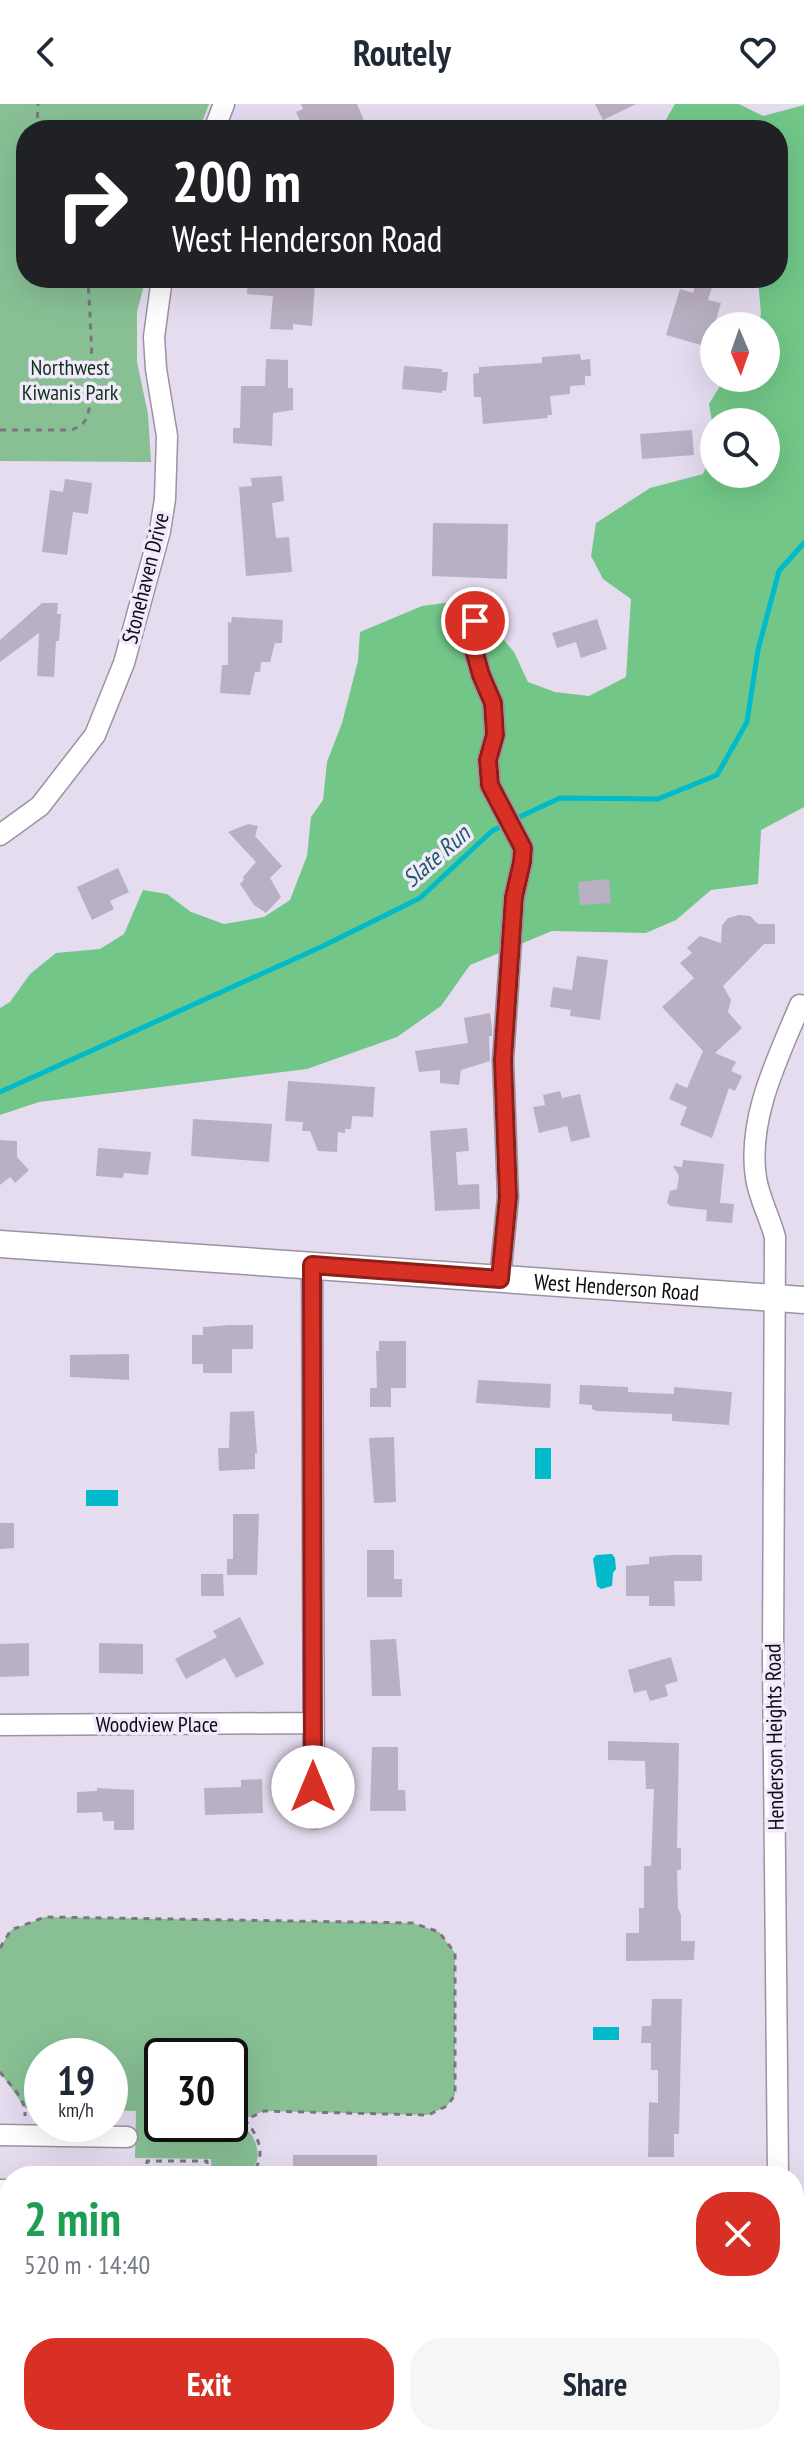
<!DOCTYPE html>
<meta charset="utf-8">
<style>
body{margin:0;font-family:"PT Sans Narrow",sans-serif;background:#f6f6f7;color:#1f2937;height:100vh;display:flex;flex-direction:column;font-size:30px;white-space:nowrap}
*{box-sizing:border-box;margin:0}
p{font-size:26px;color:#747a83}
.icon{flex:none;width:44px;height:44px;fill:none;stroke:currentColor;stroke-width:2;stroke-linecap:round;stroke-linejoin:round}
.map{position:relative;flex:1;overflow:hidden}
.sheet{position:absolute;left:0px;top:2062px;width:804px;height:280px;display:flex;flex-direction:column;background:#fff;border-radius:32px 32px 0 0;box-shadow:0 8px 32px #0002}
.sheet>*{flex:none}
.guide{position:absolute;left:16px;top:16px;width:772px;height:168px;border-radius:32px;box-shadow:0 8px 32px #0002;background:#202124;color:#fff;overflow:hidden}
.needle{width:52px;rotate:178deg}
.tools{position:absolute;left:700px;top:208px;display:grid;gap:16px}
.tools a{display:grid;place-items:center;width:80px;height:80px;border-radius:50%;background:#fff;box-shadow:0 8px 32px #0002;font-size:40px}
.speed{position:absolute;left:24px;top:1934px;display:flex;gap:16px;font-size:40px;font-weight:700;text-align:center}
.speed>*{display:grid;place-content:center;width:104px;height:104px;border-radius:50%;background:#fff;box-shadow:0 8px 32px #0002;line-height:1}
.speed small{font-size:20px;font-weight:400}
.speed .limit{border:4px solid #111;border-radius:12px;background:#fff;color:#111}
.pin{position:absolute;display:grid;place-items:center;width:68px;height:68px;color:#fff;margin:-34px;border:4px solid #fff;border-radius:50%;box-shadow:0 2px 8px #0007}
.me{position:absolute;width:88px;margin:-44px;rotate:0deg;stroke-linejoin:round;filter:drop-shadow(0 0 6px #0008)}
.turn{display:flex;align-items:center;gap:28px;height:168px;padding:0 24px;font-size:36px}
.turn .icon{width:104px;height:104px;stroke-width:2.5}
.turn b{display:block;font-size:56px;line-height:68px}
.round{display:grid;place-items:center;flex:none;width:84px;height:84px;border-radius:32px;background:#f6f6f7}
.head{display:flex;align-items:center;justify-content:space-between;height:136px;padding:0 24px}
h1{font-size:48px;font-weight:800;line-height:60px;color:#1e9e55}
.button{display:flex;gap:16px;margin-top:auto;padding:16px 24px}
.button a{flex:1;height:92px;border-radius:32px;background:#d93025;color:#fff;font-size:32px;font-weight:800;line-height:92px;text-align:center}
.button a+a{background:#f6f6f7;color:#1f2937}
header{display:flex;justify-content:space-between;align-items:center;height:104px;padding:0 24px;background:#fff;font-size:36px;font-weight:800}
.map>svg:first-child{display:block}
.commercial{fill:#e9d1c7}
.green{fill:#88c094;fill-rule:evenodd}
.forest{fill:#72c788}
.water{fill:#01baca}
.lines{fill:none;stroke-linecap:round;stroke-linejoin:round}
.stream{stroke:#01baca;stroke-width:5}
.building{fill:#bab0c3}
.minor-casing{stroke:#9b92a4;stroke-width:23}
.major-casing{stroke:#9b92a4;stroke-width:29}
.path{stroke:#7b7582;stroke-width:3;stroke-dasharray:6 6;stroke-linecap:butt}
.minor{stroke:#fff;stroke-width:20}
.major{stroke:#fff;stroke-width:26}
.route-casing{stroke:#8d1f18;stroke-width:20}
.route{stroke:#d93025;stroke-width:14}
.labels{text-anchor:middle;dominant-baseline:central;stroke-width:7;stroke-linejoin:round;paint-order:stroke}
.park-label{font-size:22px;fill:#10341b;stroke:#f3e9fd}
.street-label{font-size:22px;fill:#0f0c12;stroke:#f3e9fd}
.water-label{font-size:24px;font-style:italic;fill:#205c63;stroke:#f3e9fd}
</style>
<header><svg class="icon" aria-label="back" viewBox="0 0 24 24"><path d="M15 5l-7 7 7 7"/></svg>Routely<svg class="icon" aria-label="heart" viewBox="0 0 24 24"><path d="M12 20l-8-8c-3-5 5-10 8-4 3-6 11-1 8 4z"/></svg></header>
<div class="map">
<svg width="804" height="2342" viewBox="0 0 804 2342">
<rect width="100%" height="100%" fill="#e6dcf0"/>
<!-- commercial -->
<path class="commercial" d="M460,2332H745V2342H460Z"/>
<!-- green -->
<path class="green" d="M0,0H209L199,26H26V174H146L137,208V258L148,310L151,358L0,357Z
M45,1813L413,1819L439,1828L455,1849V1991L447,2002L428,2011L264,2007L242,2016V2022C254,2028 263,2050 254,2063C252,2067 248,2069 244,2072H212L211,2055L135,2054L136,2007L110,2006V1952H42V2005L25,2004L0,1968V1844L11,1826ZM162,1952H230V2020H162Z
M134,2332H166L167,2336H187L192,2332H227V2338H252L253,2332H392V2342H134Z"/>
<!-- forest -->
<path class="forest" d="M675,0H739L763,12L804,1V703L761,726L758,780L711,786L676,816L646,829L552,827L470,861L441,902L397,933L307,965L39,998L0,1011V904L10,898L30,870L56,849L100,845L124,830L143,786L167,790L191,808L224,820L264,813L290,796L307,752L311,713L323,696L327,658L342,619L358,557L360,528L422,502L452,498L495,525L514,548L528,578L555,588L589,592L626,573L631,495L603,475L591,452L596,419L650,384L703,370L714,343V370H766V318H714V329L709,300L725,274H766V222H755L761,211L758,174H778V26H660Z"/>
<!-- water -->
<path class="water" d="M535,1344H551V1375H535Z
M86,1386H118V1402H86Z
M612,1450L615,1454L616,1465L613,1469L612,1482L601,1485L597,1482L593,1455L596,1451Z
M593,1923H619V1936H593Z"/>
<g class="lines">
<!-- stream -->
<path class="stream" d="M513,716L560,694L658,695L717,671L747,618L758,546L779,467L804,439
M0,988L321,843L420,794L492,727L504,721"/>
</g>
<!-- building -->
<path class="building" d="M301,0H357L368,26H304L296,8L303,5Z
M595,0H636L603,16Z
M248,174H284V176L315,179L312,222L293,220V226L270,225L273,192L247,190Z
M697,174H715L708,196L721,199L708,243L666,231L680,185L693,189Z
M580,250L581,256L590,255L591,272H585V281L570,282V290L550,292L552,311H547L548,314L483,320L481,293H474L473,270L479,269V263L542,259V253Z
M266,255L288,256V284H293V306L273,309L272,342L233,339V324H240L241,282H265Z
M404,262L442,265V268H448L446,287L442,286V289L402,285Z
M692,326L694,351L642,355L640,330Z
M282,372L284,397L272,399L276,434L289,433L292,468L246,472L239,383L252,382L251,374Z
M65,375L92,379L88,410L73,408L67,451L42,448L50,386L63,388Z
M433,419L508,420L507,475L432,472Z
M42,499H58L57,510H61L59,537H56L54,573L37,572L39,529L0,558V536Z
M232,513L283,516L282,539H275L270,558H261L260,568H255L250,591L220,589L222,561H228V518L231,519Z
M597,515L607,545L581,554L576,538L557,544L552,529Z
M248,720L258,722L255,732L282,762L270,774L281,793L266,809L254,801L240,780L244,776L243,773L256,758L228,728Z
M118,764L129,788L110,797L114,805L92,816L77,783Z
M609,775L611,799L580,801L578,778Z
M739,811L750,812L758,820H775V840H764L723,882L731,896L728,908L742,924L715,949L736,958L731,967L742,972L735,987L729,984L712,1034L680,1021L687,1003L669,995L676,979L687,984L703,947L662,903L694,874L680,859L692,849L687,844L700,832L721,839L722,821L728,814Z
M577,852L608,856L600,916L570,912L571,906L550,903L553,883L572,886Z
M490,909L492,923V932H489L490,957L461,966L459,981L440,979V966L419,968L415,947L468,939L464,914Z
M288,977L375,983L373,1013L352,1012L351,1025H345V1029L338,1028L337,1048L318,1047L310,1027H302L303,1018L285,1017Z
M560,987L562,994L580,990L590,1033L571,1038L567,1022L539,1029L533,1003L545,1001L543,991Z
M193,1015L272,1020L269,1058L191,1052Z
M467,1024L469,1047L456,1048L458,1081L479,1080L480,1105L435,1107L430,1027Z
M0,1036L17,1037V1053L29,1066L15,1079L10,1073L0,1081Z
M98,1044L151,1048L148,1071L124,1069L123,1074L96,1072Z
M683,1056L724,1060L720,1099L734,1100L732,1119L706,1117L707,1106L670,1102L667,1098L670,1087L677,1085L679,1072L673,1062L682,1063Z
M230,1221H253V1245H232V1269H203V1260H192V1231H203V1223Z
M379,1237H406V1284H391V1303H370V1284H377L376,1247H379Z
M129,1250V1276L70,1273V1251Z
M478,1276L551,1280L550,1304L476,1299Z
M580,1281L628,1283V1288L674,1290V1283L732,1288L729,1321L672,1317V1310L597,1307L592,1305V1301L579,1300Z
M254,1307L257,1349H255V1365L219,1367L218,1344H229L230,1308Z
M394,1333L396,1398L374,1399L369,1334Z
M233,1410H259L257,1471H227V1455H233Z
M0,1419H14V1444L0,1445Z
M367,1446H394V1475H402V1493H367Z
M672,1451H702V1477H674L675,1502H649V1492H626V1462L649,1460V1453Z
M201,1470H223L224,1492H201Z
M240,1513L264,1560L236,1574L225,1554L186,1575L175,1555L217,1533L213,1527Z
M396,1535L401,1592H372L370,1536Z
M29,1539V1572L0,1573V1540Z
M99,1539L143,1540V1570L99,1569Z
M671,1553L678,1577L665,1581L668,1592L650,1597L646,1586L634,1589L628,1566Z
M608,1637L679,1639L677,1744H681V1766H677L678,1804L681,1811V1837H695L694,1856L626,1857V1829H639V1804H644V1762H651L654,1685H646L645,1657L608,1656Z
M372,1643H398V1686H405L406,1707H370Z
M262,1675L263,1709L205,1711L204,1684L241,1683V1676Z
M97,1684L134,1686V1726H114V1717H103L102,1708L77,1709V1688L97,1687Z
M652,1895H682L679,2030H674V2053H648L649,1998L658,1999V1966H651V1939H641L642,1922H651Z
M293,2051H377V2072H293Z"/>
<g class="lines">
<defs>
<path id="minor" d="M214,26L224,0
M475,517L471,535L481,571L493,599L495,631L488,656L490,681L523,744L522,758L514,793L503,956L508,1093L500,1175
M0,731L40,702L95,631L124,559L160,427L165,395L167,332L156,265L154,233L162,174
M312,1161L314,1714
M0,1621L313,1619
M0,2031L127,2033
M778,2072L773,1554L775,1133C770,1114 759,1094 756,1074C747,1014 778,954 800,901
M0,2086H10
M0,2123H10
M0,2229H10
M0,2279H10
M778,2332V2342
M123,2342V2332
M498,2342V2332
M710,2342V2332"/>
<g id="major">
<path id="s1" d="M0,1140L804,1196"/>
</g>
</defs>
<!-- minor casing -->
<use href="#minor" class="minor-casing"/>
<!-- major casing -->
<use href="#major" class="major-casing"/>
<!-- path -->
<path class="path" d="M37,26L38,0
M0,326H71C77,324 83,321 86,315C97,293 89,203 88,174
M0,1844L11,1826L45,1813L413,1819L439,1828L455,1849V1991L447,2002L428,2011L264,2007L245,2016C261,2035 266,2052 251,2072
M0,1968C10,1981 26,1994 25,2012
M147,2072V2057H207L208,2072"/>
<!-- minor -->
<use href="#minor" class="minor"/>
<!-- major -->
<use href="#major" class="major"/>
</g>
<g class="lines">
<defs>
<path id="route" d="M313,1683L312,1161L500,1175L508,1093L503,956L514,793L522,758L523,744L490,681L488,656L495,631L493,599L481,571L471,535L475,517"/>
</defs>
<!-- route casing -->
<use href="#route" class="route-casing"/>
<!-- route -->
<use href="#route" class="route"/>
</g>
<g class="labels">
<!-- park labels -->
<g class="park-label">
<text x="70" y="263">Northwest<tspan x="70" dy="25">Kiwanis Park</tspan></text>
</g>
<!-- street labels -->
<g class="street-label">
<text transform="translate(145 474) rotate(-76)">Stonehaven Drive</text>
<text stroke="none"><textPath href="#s1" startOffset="618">West Henderson Road</textPath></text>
<text x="157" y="1620">Woodview Place</text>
<text transform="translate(774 1633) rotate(-91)">Henderson Heights Road</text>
</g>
<!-- water labels -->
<g class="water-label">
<text transform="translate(436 752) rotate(-41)">Slate Run</text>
</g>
</g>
</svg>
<div class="tools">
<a><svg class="needle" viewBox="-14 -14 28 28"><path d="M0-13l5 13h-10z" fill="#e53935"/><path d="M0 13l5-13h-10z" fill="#747a83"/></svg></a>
<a><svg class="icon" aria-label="search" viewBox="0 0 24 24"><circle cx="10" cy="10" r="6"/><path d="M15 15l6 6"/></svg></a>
</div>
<div class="speed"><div>19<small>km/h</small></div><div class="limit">30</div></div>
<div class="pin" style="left:475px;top:517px;background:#d93025"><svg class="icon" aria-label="arrive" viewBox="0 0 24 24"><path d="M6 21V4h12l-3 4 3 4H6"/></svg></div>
<svg class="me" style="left:313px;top:1683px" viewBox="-20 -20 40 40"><circle r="19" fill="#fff"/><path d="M0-13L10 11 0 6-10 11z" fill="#d93025"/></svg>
<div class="guide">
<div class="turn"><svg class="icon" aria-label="right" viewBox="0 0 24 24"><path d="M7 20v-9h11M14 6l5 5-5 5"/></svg><div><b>200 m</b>West Henderson Road</div></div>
</div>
<section class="sheet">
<div class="head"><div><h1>2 min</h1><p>520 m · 14:40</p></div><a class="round" style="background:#d93025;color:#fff"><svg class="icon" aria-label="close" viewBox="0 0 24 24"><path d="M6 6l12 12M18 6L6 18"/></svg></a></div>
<div class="button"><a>Exit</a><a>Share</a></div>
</section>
</div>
